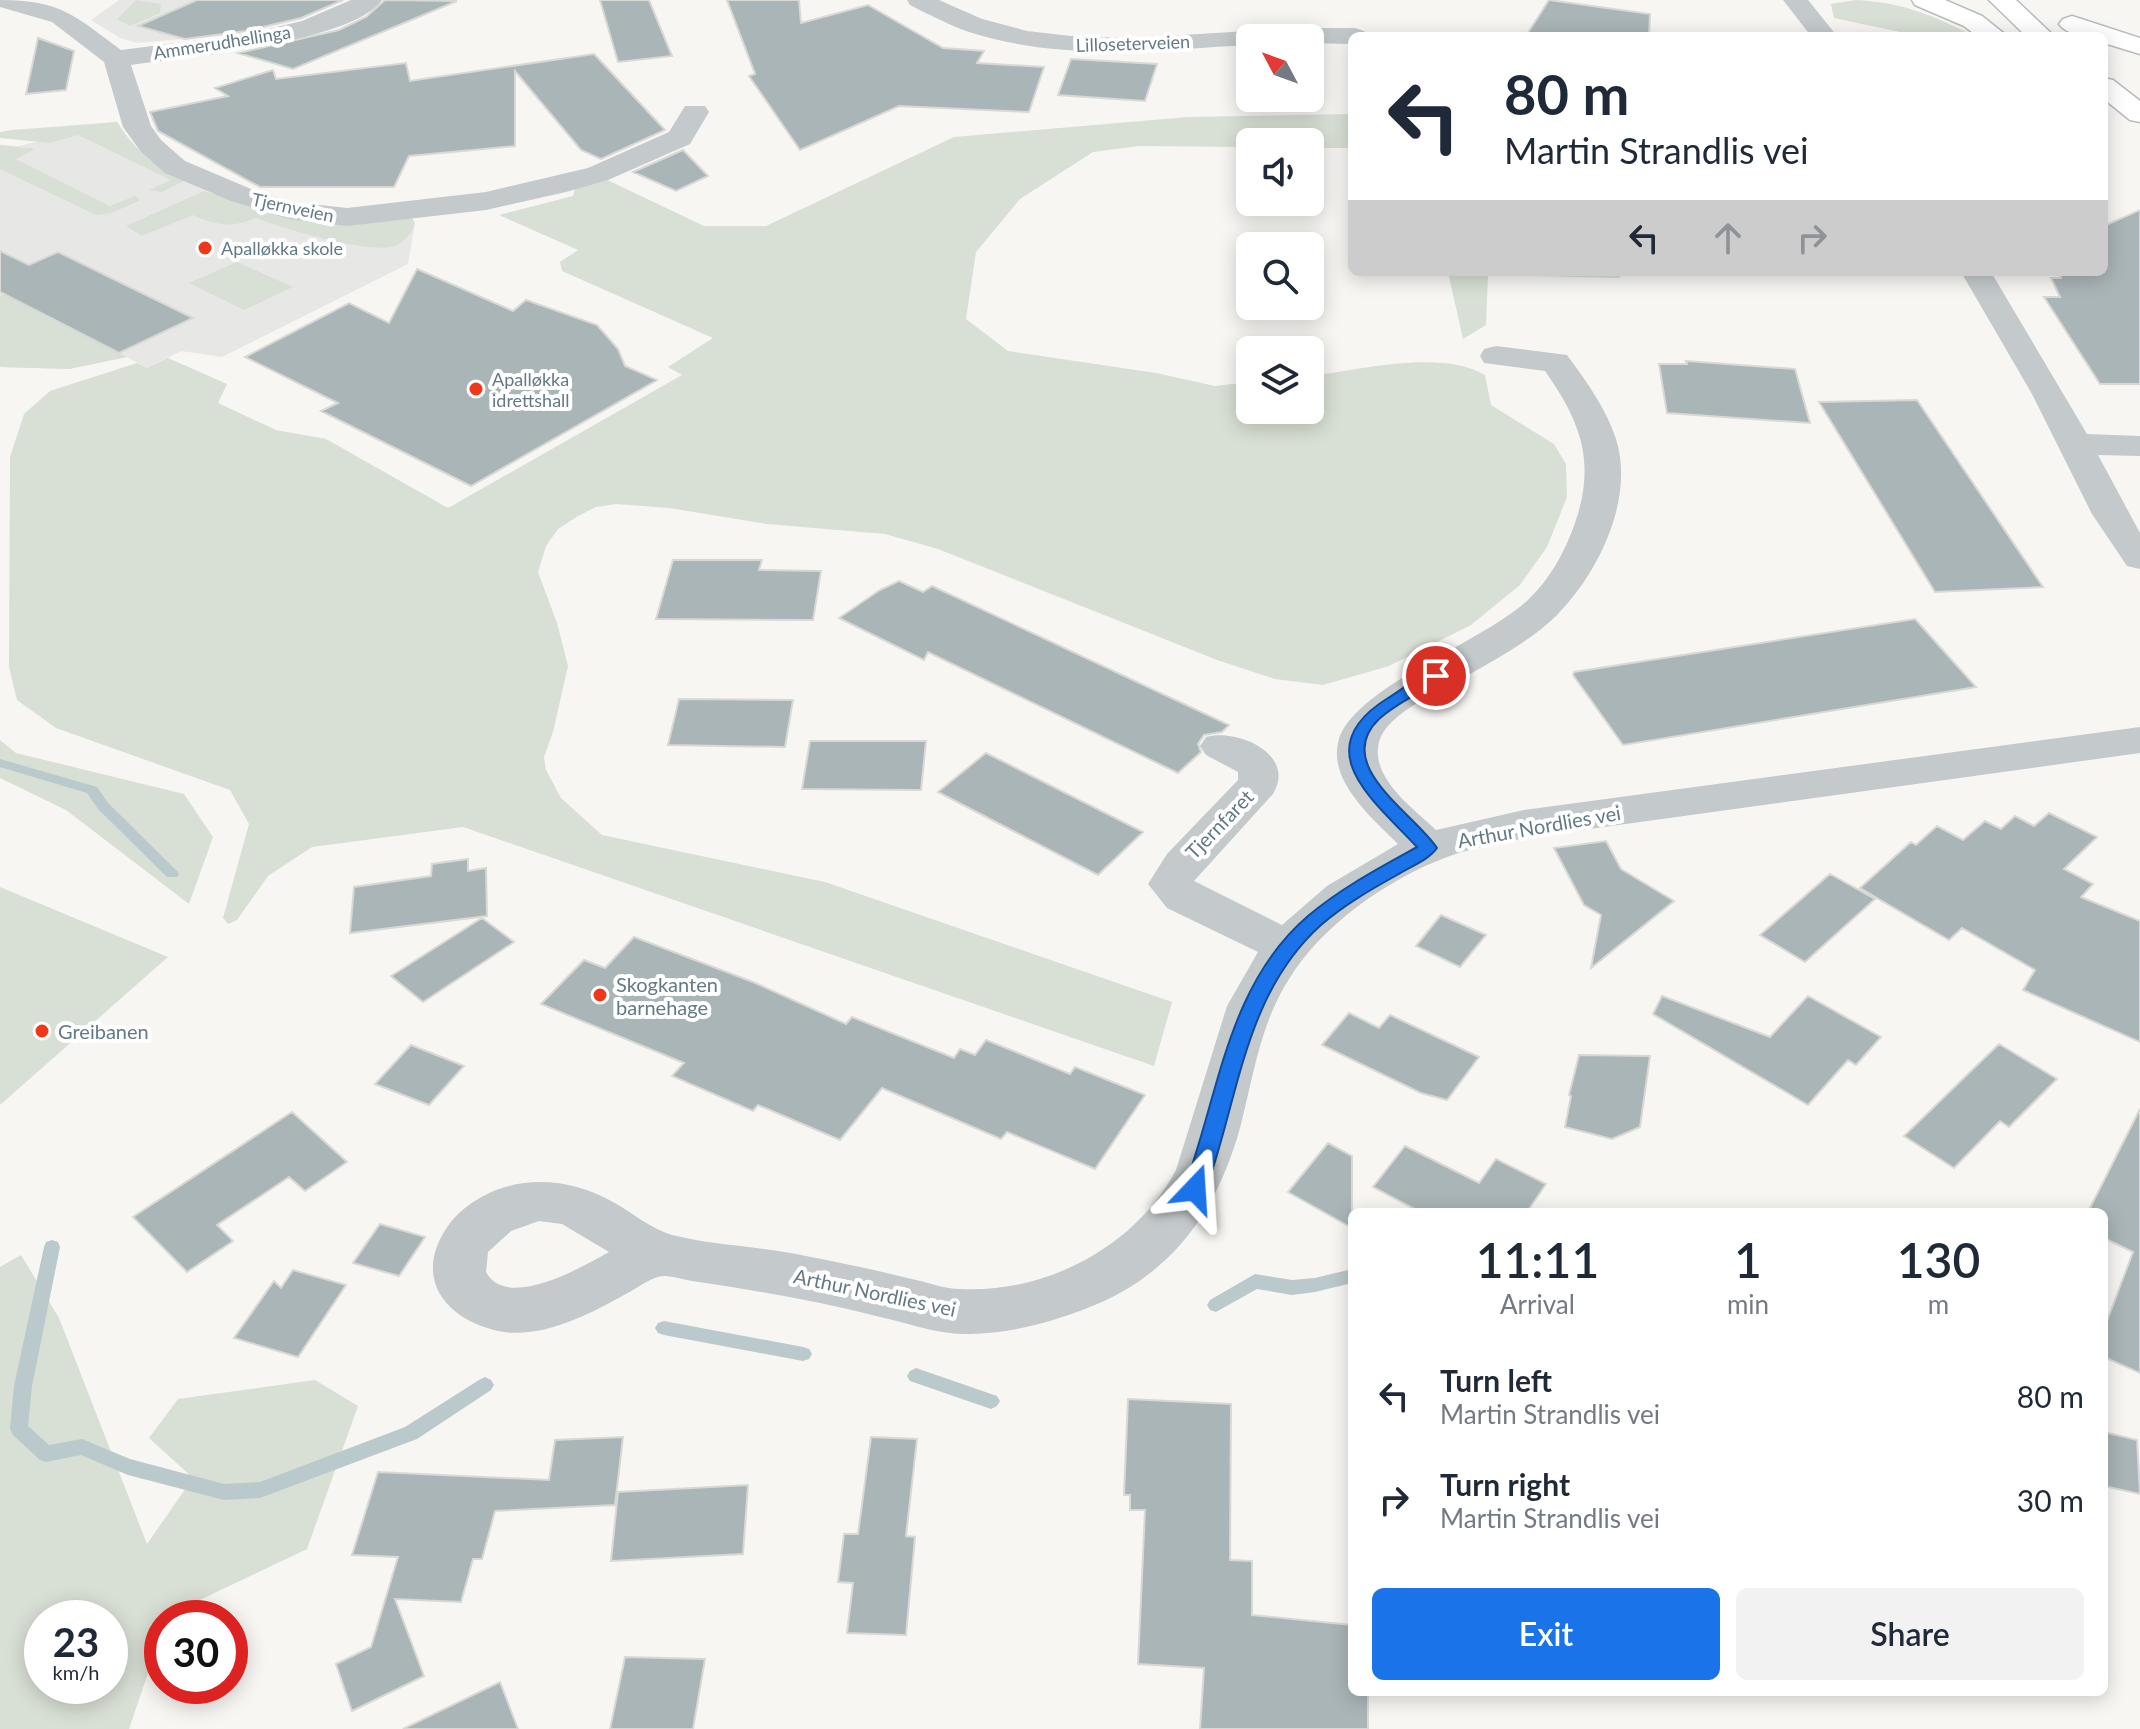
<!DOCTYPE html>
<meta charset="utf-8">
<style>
body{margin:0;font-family:Lato,sans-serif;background:#f2f2f3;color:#1f2937;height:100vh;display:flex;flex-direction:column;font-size:30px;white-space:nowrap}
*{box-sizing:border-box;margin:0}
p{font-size:26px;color:#747a83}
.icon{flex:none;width:44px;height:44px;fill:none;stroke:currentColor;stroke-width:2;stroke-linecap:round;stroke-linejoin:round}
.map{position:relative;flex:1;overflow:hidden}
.sheet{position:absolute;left:1348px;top:1208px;width:760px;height:488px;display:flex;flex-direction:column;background:#fff;border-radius:12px;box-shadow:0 4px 20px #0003}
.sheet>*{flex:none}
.hud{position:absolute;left:1348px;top:32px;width:760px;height:244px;border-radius:12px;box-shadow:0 4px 20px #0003;background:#fff;color:#1f2937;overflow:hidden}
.needle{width:52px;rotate:311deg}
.buttons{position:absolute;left:1236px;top:24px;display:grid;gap:16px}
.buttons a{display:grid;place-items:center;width:88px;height:88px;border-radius:12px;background:#fff;box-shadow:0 4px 20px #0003;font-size:40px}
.speed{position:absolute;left:24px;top:1600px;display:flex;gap:16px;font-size:40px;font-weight:700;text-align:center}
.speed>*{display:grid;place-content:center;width:104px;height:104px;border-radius:50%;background:#fff;box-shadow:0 4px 20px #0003;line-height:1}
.speed small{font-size:20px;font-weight:400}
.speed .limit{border:12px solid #d22;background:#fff;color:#111}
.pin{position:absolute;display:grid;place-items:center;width:68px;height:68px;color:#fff;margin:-34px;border:4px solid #fff;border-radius:50%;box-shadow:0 2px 8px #0007}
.me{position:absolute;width:88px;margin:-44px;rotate:20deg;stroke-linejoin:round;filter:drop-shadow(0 0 6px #0008)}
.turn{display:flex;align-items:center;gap:28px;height:168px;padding:0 24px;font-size:36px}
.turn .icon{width:104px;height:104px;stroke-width:2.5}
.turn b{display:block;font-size:56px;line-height:68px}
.lanes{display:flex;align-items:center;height:76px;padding:0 24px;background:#0003;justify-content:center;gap:40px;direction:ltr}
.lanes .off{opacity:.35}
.eta{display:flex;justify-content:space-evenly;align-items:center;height:136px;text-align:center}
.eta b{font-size:48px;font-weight:600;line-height:56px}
.action{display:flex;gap:16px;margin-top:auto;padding:16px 24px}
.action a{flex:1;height:92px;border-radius:12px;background:#1a73e8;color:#fff;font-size:32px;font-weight:600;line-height:92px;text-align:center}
.action a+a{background:#f2f2f3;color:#1f2937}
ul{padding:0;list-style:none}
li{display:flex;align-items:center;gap:24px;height:104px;padding:0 24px}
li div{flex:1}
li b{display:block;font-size:30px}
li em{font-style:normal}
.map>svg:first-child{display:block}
.built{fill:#e7e8e6}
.green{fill:#d8dfd4;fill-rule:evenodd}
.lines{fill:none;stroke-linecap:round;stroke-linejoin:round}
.stream{fill:#bac9cc;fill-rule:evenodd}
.building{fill:#aab5b8;stroke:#d8d8d5;stroke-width:2}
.highway-casing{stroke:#b8bcbf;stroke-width:3}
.minor{fill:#c4c9cb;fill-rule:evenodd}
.highway{fill:#fff;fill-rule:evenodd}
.route{fill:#1a73e8;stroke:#114b97;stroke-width:2}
.poi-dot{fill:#ef381a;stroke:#fff;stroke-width:3}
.labels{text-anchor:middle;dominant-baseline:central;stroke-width:8;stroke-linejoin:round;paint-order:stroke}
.far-street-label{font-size:18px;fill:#637a86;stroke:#fff}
.far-poi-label{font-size:18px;fill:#637a86;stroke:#fff;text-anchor:start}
.street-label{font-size:20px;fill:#637a86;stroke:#fff}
.poi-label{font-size:20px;fill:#637a86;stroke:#fff;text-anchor:start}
</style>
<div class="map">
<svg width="2140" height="1729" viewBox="0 0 2140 1729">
<rect width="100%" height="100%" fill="#f7f6f3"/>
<!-- built -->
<path class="built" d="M119,0H339L249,33L137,43L120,38L91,20Z
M117,122L135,148L154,164L206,191L250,205L412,218L415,223L408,264L222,357L181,351L147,368L127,357L69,369L0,367V145L19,146Z"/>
<!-- green -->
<path class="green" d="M136,0L161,4L160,13L130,26L117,19Z
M1856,0C1899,2 1930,14 1968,33L1966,36H1919L1834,18L1831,4Z
M1352,114V148H1310V142H1250V147L1139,146L1093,152L1020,199L976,252L966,319L1008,351L1156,373L1215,386L1250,382V410H1310V376C1360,370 1441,349 1485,375L1491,405L1554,444L1566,464L1567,497L1547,547L1520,585L1471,625L1389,666L1323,685L1275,679L1217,660L938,549L885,534L767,524L669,508L616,504L596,507L578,516L558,529L546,546L538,572L557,623L568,666L553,732L544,757L546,770L561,798L602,835L825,882L1172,1002L1154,1066L463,827L312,847L268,876L237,920L228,924L223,918L249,824L230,790L56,728L17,700L9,667L10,457L24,414L50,391L137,363L147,368L168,358L227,384L218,403L276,430L326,439L448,508L682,375L668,367L713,338L562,271L560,262L578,250L499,215L573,196L576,185L601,177L704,226H766L954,137L1188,117Z
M117,122C135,150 155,167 184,181L162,192L149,190L171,180L78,135L50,143L0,138V132L12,130Z
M0,145L35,149L16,159L110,206L135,196L140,200L112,213L96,215L0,169Z
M204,191L250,205L412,218L415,223C412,233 405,242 395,246C372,255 281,228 256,218C233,228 216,226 193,215L142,236L126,226Z
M237,262L293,287L244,310L189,283Z
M1448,272H1623L1619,278L1488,275L1486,325L1463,339Z
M4,294L127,357L69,369L0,367V296Z
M0,740L16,753L184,794L213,837L189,904L66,810L0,778Z
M0,887L168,957L0,1105Z
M21,1255L59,1318L147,1544L193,1478L149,1438L178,1399L315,1380L358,1406L307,1549L162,1618V1632L129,1729H0V1267ZM110,1618V1686H42V1618Z"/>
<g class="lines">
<!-- stream -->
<path class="stream" d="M0,759L97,787L108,803L177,871L179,874L177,877H167L98,809L87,793L0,767Z
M52,1240L58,1242L60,1247L32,1386L28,1426L49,1445L82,1439L130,1459L224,1484L260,1482L405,1427L479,1380L485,1377L491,1380L494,1385L491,1390L417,1439L260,1498L224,1500L128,1475L81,1455L46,1462L40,1460L13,1435L10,1429L14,1386L44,1247L46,1242Z
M1352,1269V1283L1315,1292L1292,1295L1257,1289L1216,1312L1210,1310L1207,1305L1210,1300L1255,1274L1292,1280L1315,1278Z
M664,1321L803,1347L809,1349L812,1354L809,1359L803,1361L664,1335L658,1333L655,1328L658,1323Z
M916,1368L997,1396L1000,1401L997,1406L991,1409L910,1381L907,1376L910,1371Z"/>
</g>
<!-- building -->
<path class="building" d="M197,0H343L301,18L246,31L185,39L138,26Z
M385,0L457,1L293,69L238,53L339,30L366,17Z
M600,0H649L672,56L618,62Z
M727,0H799L801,23L868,5L943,48L984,51L977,63L1044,67L1029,112L899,106L800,150L749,76L755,74Z
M1549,0L1650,14L1649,36H1526Z
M38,38L74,51L66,90L26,94Z
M594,54L665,130L601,159L581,150L515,71V146L409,156L394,187H260L158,131L150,112L228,96L215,88L273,70L276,79L406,63L410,81Z
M1071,59L1157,64L1145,101L1058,95Z
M683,150L708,176L676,191L633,172Z
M2140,210V384H2100L2044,297H2060L2051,278H2061L2060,274L2065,272H2104V226Z
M0,251L29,265L58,252L193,318L119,353L0,292Z
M417,269L513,311L526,300L597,325L618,349L625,366L657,380L471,486L321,411L338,403L245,357L349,303L389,323Z
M1686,361L1795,369L1810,423L1667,413L1659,364H1687Z
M1917,400L2043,587L1935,592L1819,402Z
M673,560H762L759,570L821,571L813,620L656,619Z
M899,581L923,592L932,586L1229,725L1222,732L1204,735L1198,744L1201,752L1178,773L928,652L924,660L839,618L880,590Z
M1915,619L1976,687L1623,745L1573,675L1574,672Z
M679,699L793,700L785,747L668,745Z
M810,741H926L921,790L802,789Z
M986,753L1143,832L1098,875L938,792Z
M2049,813L2097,837L2064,869L2093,884L2081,897L2140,921V1042L2023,990L2035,970L1962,928L1949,940L1860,888L1911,842L1916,845L1937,826L1963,840L1985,821L2001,829L2015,816L2034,826Z
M1606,841L1621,869L1674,901L1591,968L1601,915L1584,905L1554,848Z
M468,859V871L486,868L487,916L350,933L354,887L431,876L432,864Z
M1830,874L1875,899L1805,962L1760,935Z
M1441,915L1486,935L1460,967L1416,946Z
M482,918L514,942L423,1002L391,976Z
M634,937L753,982L846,1024L852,1017L954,1058L960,1049L975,1055L986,1040L1070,1074L1075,1067L1145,1095L1095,1169L1007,1132L1001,1139L882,1088L840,1140L758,1105L753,1111L672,1076L684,1063L541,1004L584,960L605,968Z
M1662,996L1770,1037L1808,996L1881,1037L1856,1065L1848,1060L1808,1105L1653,1014Z
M1349,1013L1379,1028L1390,1015L1479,1057L1447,1100L1421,1093L1322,1045Z
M1999,1044L2057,1079L2009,1127L2000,1121L1954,1168L1904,1136Z
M411,1045L464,1066L429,1105L375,1084Z
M1579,1055L1650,1056L1640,1127L1612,1139L1565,1127L1571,1096L1569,1095Z
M2140,1109V1373L2104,1357V1329L2133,1252L2104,1238V1212H2088Z
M292,1112L347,1162L305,1191L289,1177L217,1225L233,1241L187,1272L133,1217Z
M1328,1143L1352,1156V1228L1288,1192Z
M1405,1146L1479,1183L1496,1159L1546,1184L1529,1209L1536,1212H1420L1373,1187Z
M380,1224L425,1237L399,1276L353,1263Z
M293,1270L346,1285L298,1357L234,1338L274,1281L281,1288Z
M1128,1399L1231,1404L1230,1560L1252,1561V1615L1352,1625V1692H1368V1729H1200L1204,1668L1138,1664L1145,1510H1130V1495H1124Z
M2104,1432L2137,1440L2140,1494L2104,1486Z
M623,1437L615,1505L495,1511L482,1559H473L461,1602L395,1599L424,1676L352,1711L336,1664L371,1647L398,1557L352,1555L378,1472L549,1480L555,1440Z
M871,1437L917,1439L906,1536L915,1537L906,1635L847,1633L853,1583L838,1582L844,1534H858Z
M748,1485L743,1554L611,1561L618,1492Z
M625,1657L705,1659L693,1729H610Z
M500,1682L518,1729H403Z"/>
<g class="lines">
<defs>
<path id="highway" d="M1912,0H1945L1982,16L2007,36H1977L1964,26L1915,5Z
M1989,0H2016L2054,36H2026Z
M2072,16L2140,38V54L2104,43V36C2089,36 2069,37 2059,24L2063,19Z
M2104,78L2113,80L2140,101V122L2130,120L2104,99Z"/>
</defs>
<!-- highway casing -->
<use href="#highway" class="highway-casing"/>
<!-- minor -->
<path class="minor" d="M0,0C61,0 75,16 121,50L247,34L302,21L351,0H382C354,42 182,58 131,65L151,126L161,140L185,161L251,189L292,202L347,208L486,192L588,168L669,132L685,106H705L709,112L690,144L608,180L566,192L486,210L347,226L289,219L231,201L165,173L141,152L123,127L104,62L52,22L0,7Z
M907,0H939L982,19L1027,31L1080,37L1134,38L1298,28H1355L1364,31L1368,36H1352V44L1310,43V38H1250V45C1153,50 1060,62 966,31C947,24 928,14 910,5Z
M1783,0H1808L1837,36H1811Z
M1961,272H1991L2087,434L2140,436V456L2098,455L2140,533V569L2127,566L2092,514L2032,394Z
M1496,346L1567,355C1586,381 1606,408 1616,439C1635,499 1598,574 1556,616C1531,640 1500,657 1470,674C1445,689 1387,712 1379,742C1370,778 1413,808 1436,830L1524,810L2140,727V753L1524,838C1499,844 1472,848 1447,857C1388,879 1322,925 1289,979C1260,1024 1253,1078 1240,1128C1216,1214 1170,1277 1085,1309C1048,1323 1005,1335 964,1334C936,1334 904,1322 876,1316C817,1301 759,1291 699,1282C688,1281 677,1277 666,1276C653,1275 638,1288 626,1294C590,1314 541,1340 498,1331C466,1324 431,1302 433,1265C434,1244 449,1220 465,1208C509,1173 567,1176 613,1202C633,1213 651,1229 672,1235C715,1246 762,1246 806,1256C843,1263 880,1271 916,1280C931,1283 945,1289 960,1289C1046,1294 1136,1246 1176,1170L1227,1006L1258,952L1167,908L1148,884L1167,854L1238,780V772L1206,755L1200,746L1206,737C1238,728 1297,755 1273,794L1194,881L1282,925L1327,886L1398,844C1374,820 1329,782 1338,743C1349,689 1484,642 1528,600C1550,579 1565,552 1575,523C1596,462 1581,422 1545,371L1484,363L1480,356L1484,349ZM539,1221L562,1224L609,1252C582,1267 507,1311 486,1272L488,1252L511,1231Z"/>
<!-- highway -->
<use href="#highway" class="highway"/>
</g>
<!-- route -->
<path class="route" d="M1436,671L1444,676L1441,679C1422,692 1396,703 1379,719C1331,765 1415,814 1437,848C1429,860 1409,867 1397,875C1370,890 1344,905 1321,925C1244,994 1239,1098 1206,1189L1202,1195L1195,1198L1188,1195L1184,1189C1219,1095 1227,985 1308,916C1341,888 1379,868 1417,847C1372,799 1306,749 1388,698C1403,689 1419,675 1436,671Z"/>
<!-- markers -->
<g class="poi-dot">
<circle cx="205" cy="248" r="8"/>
<circle cx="476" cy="389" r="8"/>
<circle cx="600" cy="995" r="8"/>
<circle cx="42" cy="1031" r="8"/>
</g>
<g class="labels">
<!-- far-street labels -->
<g class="far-street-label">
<text transform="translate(222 42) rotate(-9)">Ammerudhellinga</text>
<text transform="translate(1133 43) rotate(-2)">Lilloseterveien</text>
<text transform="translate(293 207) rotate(12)">Tjernveien</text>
</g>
<!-- far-poi labels -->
<g class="far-poi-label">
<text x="221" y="248">Apalløkka skole</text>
<text x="492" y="379">Apalløkka<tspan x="492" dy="21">idrettshall</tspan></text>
</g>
<!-- street labels -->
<g class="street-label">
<text transform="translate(1219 824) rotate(-46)">Tjernfaret</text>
<text transform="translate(1539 826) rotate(-10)">Arthur Nordlies vei</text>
<text transform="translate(875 1292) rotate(12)">Arthur Nordlies vei</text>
</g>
<!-- poi labels -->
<g class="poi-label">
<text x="616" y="984">Skogkanten<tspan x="616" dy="23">barnehage</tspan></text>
<text x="58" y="1031">Greibanen</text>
</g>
</g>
</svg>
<div class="buttons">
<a><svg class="needle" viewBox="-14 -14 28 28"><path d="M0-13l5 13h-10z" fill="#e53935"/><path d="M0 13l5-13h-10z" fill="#747a83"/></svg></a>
<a><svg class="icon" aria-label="sound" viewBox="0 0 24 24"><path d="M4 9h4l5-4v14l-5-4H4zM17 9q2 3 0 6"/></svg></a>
<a><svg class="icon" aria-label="search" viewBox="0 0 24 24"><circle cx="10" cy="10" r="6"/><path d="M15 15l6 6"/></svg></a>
<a><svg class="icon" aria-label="layers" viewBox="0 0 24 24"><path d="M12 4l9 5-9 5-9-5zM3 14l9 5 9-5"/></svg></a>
</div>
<div class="speed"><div>23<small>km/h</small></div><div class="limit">30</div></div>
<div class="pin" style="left:1436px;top:676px;background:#d93025"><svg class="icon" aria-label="arrive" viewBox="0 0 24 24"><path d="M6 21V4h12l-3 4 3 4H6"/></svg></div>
<svg class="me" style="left:1195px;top:1189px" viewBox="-20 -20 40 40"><path d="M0-17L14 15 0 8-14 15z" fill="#1a73e8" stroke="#fff" stroke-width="4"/></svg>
<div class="hud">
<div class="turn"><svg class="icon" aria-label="left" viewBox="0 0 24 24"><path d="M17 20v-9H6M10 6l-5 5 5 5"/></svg><div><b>80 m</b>Martin Strandlis vei</div></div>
<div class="lanes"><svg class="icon" aria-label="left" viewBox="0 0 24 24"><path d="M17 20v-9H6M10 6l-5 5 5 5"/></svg><svg class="icon off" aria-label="ahead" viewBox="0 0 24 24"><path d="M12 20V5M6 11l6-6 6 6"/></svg><svg class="icon off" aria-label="right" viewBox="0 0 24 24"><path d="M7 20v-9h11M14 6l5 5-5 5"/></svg></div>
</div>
<section class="sheet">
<div class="eta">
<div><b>11:11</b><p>Arrival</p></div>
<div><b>1</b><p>min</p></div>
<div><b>130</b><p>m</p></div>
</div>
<ul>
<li><svg class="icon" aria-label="left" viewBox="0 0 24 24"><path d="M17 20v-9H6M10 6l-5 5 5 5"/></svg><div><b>Turn left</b><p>Martin Strandlis vei</p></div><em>80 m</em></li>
<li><svg class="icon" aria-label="right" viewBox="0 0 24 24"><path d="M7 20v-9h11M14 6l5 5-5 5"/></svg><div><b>Turn right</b><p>Martin Strandlis vei</p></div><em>30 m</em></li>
</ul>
<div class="action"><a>Exit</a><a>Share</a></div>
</section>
</div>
